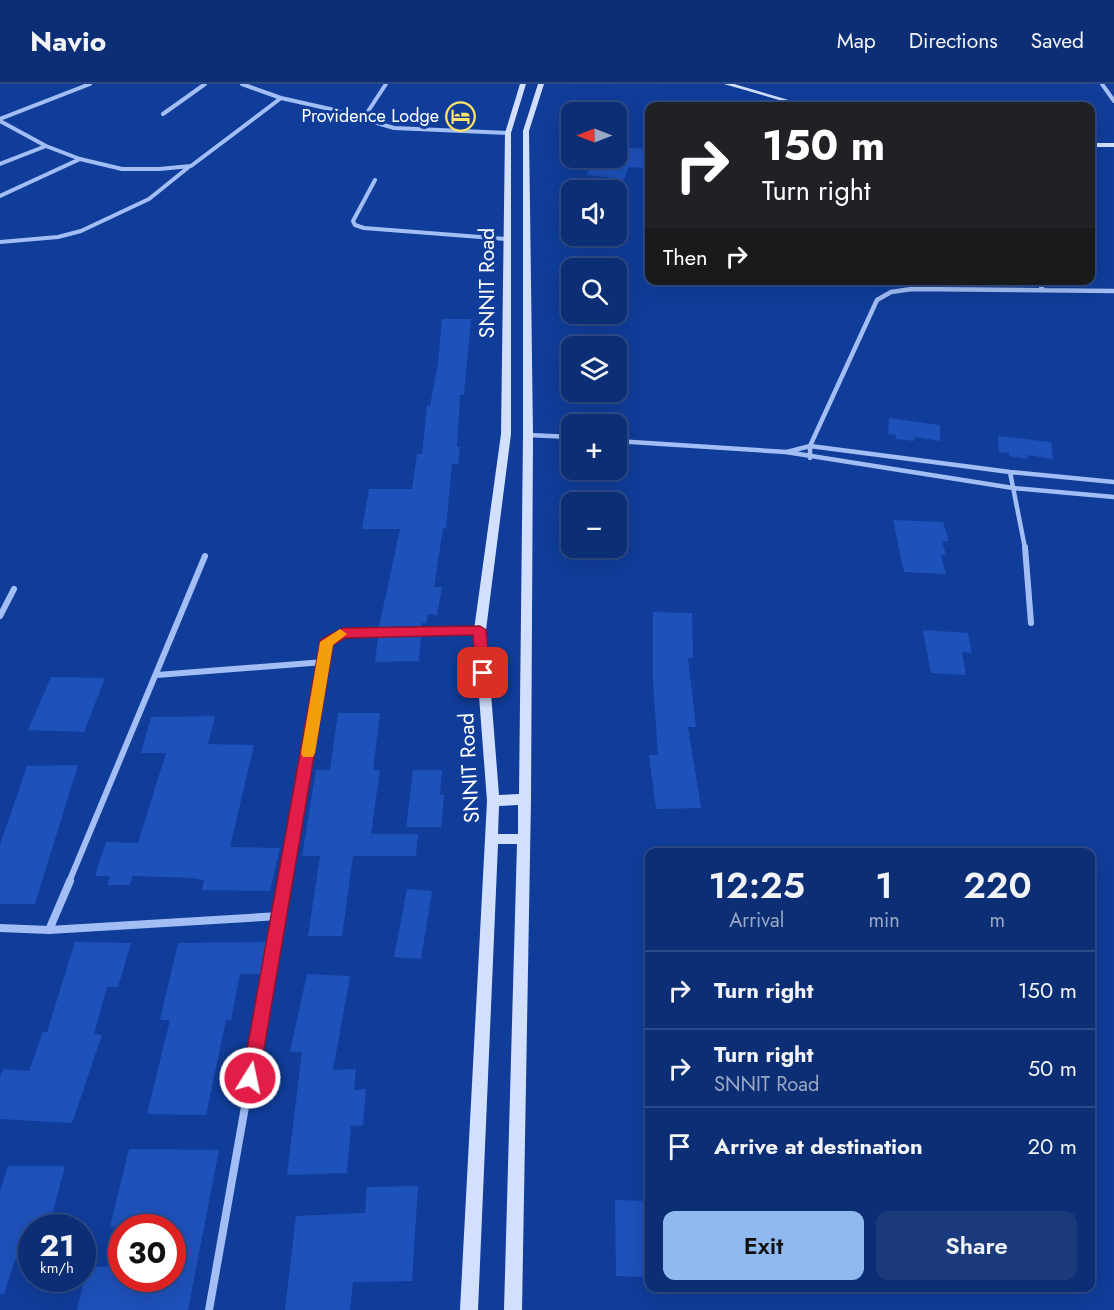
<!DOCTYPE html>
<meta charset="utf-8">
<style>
body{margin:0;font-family:Jost,sans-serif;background:#1a3a7c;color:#f1f3f6;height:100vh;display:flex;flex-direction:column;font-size:22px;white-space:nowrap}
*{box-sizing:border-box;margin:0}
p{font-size:20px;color:#9aa8c5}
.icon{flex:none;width:33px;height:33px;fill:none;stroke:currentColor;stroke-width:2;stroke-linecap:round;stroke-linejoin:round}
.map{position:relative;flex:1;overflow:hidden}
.sheet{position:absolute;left:645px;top:764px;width:450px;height:444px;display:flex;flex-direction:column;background:#0c2e74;border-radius:12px;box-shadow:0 6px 24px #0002,0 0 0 2px #2c4a86}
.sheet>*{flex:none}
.hud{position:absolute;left:645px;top:18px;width:450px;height:183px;border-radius:12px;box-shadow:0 6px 24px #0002,0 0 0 2px #2c4a86;background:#202124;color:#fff;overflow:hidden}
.needle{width:39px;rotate:270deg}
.buttons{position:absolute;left:561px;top:18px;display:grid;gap:12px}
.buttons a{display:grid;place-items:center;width:66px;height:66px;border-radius:12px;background:#0c2e74;box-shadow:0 6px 24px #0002,0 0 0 2px #2c4a86;font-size:30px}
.speed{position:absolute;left:18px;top:1130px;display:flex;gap:12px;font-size:30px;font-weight:700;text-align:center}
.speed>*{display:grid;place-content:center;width:78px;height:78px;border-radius:50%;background:#0c2e74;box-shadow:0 6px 24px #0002,0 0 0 2px #2c4a86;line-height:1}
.speed small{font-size:15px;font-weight:400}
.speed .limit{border:9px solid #d22;background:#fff;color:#111}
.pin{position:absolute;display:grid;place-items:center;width:51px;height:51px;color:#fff;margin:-26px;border-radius:12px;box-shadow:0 3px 9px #0006}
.me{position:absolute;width:66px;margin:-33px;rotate:10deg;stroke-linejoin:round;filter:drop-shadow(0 0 4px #0008)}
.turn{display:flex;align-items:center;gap:21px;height:126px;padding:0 18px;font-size:27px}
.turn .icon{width:78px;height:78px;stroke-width:2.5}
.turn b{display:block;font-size:42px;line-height:51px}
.then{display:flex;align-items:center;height:57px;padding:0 18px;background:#0003;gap:12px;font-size:22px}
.eta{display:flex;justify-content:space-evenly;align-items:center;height:102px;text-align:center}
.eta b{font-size:36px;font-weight:600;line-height:42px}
.cta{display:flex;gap:12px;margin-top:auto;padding:12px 18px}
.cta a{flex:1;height:69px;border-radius:12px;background:#90b9f0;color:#111;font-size:24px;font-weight:600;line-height:69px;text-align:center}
.cta a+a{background:#1a3a7c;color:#f1f3f6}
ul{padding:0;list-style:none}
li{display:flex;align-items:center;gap:18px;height:78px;padding:0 18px;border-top:2px solid #2c4a86}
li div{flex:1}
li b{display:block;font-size:22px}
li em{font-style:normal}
header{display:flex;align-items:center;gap:36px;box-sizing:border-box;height:84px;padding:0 30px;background:#0c2e74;border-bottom:2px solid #2c4a86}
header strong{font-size:28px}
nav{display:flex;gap:33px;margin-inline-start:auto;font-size:21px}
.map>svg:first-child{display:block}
.building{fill:#1e51ba}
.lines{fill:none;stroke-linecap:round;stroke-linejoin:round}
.street-far3{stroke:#a3bef5;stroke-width:4}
.street-far2{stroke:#a3bef5;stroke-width:4.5}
.street-far1{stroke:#a3bef5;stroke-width:6}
.street{stroke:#a3bef5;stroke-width:8}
.secondary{fill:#d3e0fd;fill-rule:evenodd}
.route{fill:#e11d48;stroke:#92132f;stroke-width:1.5}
.slow{fill:#f59e0b}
.labels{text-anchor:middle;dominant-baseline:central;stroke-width:6;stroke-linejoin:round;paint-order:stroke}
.far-poi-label{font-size:18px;fill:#fff;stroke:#103d9a;text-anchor:end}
.street-label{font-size:21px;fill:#fff;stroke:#103d9a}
</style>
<header>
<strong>Navio</strong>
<nav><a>Map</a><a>Directions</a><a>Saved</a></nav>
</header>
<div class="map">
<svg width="1114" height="1226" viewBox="0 0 1114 1226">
<rect width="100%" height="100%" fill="#103d9a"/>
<!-- building -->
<path class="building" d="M616,63L650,65L642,84L629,83L617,113L616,94L586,91L596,74H616Z
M442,235H471L464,311H460L457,363H460L458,380H452L446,444H443L434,503H442L437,531L428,530L426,539H422L421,542L379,543L400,445H362L369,405H412L417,370H422L427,322H430L438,279Z
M889,334L940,341V357L915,353L914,357L896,355V351L888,350Z
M998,352L1051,358L1053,375L1027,371L1028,375L1009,372V369L999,368Z
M893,436L943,438L949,457H942L946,471H941L946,490L904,488Z
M653,528L692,529L693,574H688L696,643H688L701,724L656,725L649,671H658L653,598Z
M923,546L968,549L972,569L962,568L966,591L931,589Z
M378,553H421L419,577L375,578Z
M51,593L105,594L84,648L28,646Z
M338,629H380L373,686H380L371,750H418L416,772H353L342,852H308L320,772H302L316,686H330Z
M215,632L208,660L254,661L230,763L280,764L270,807L202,806L204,796L193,794L133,792L130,801H107L110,792H95L106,758L138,759L166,669H141L151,633Z
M78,681L35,820H0V761L27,682Z
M413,686H442L440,711H444L441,743H406Z
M407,805L432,807L421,875L394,873Z
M75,858L131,859L118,903H107L94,950L102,951L72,1039L0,1035V993L3,985L29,987L43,948H47Z
M268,858L262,890H240L231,936H226L206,1031L147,1030L170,936H160L178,859Z
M307,890L350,892L333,986L356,985L354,1006L366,1005L363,1041L351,1042L347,1089L287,1091L302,968H290Z
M129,1065L219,1066L188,1226H77L87,1183L122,1182V1194H172V1143H110Z
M8,1082H65L49,1143H32V1176H15L4,1210H0V1107Z
M418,1102L412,1197L353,1198L350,1226H285L296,1132L365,1129L367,1103Z
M615,1116L650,1117V1193L616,1192Z"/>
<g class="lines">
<!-- street-far3 -->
<path class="street-far3" d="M242,0L281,14L330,25L394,44L508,49
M1102,0L1114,17
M163,30L205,0
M0,35L90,0
M363,35L386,0
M0,37L46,62L80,75L122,85H159L191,82L281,14
M0,80L46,62
M375,96L353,137L355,141L364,144L506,155
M0,112L80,75
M0,158L58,153L81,147L149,115L190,82
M1037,196L1042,204"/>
<!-- street-far2 -->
<path class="street-far2" d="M1041,202L1043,206
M528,351L572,353
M616,357L786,368L1013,404L1114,413
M787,368L810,362L1010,388L1114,398
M810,374V362L877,216L891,208L912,205L1114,207
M1010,388L1025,464"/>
<!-- street-far1 -->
<path class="street-far1" d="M1025,463L1031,539
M0,532L14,505
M157,591L324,578
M69,798L205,472
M285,798L327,559L343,549L480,546"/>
<!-- street -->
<path class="street" d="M0,844L49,846L279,832
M49,846L70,797
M209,1226L285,797"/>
<!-- secondary -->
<path class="secondary" d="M520,0H526L511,49V350L486,546L499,711L519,710L523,351V47L538,0H544L529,47L533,351L531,715L522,1226H504L517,760H498L478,1226H460L487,717L474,546L501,350L505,49ZM518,721V750H498L499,722Z
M724,0H734L809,22H800Z
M1090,59H1114V63H1090Z"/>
</g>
<!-- route -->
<path class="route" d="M480,542L486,546L490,589L483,594L476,589L473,551L345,554L333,561L259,994L257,1000L250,1003L244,1000L242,994L320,558L322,555L343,544Z"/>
<!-- slow -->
<path class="slow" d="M340,545L347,550L333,561L315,669L313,673H303L301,669L320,558Z"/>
<!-- icons -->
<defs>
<symbol id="hotel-ring" viewBox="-11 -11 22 22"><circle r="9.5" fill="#103d9a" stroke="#ffe466" stroke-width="1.5"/><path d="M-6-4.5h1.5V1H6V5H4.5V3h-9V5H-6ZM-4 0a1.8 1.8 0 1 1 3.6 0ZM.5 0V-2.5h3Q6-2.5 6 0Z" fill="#ffe466"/></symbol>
</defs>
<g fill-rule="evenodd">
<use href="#hotel-ring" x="444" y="16" width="33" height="33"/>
</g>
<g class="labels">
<!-- far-poi labels -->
<g class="far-poi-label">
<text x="439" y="32">Providence Lodge</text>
</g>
<!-- street labels -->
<g class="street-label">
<text transform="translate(487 199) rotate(-90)">SNNIT Road</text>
<text transform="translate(469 684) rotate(-93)">SNNIT Road</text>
</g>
</g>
</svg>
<div class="buttons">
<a><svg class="needle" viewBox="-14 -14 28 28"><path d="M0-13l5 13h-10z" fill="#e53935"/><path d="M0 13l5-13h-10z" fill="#9aa8c5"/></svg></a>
<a><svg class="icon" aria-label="sound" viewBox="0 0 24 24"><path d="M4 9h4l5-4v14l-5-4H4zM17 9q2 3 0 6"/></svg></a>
<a><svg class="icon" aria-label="search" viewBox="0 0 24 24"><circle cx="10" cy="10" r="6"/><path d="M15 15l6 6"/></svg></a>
<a><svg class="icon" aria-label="layers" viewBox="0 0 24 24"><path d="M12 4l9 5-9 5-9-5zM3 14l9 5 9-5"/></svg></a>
<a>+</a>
<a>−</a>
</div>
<div class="speed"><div>21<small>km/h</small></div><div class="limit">30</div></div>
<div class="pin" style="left:483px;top:589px;background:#d93025"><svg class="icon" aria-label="arrive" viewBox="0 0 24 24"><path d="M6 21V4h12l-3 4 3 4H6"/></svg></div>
<svg class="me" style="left:250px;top:994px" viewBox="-20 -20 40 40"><circle r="17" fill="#e11d48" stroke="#fff" stroke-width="3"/><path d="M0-11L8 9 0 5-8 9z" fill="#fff"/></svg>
<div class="hud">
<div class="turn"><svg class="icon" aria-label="right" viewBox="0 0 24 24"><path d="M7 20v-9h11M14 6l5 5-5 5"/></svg><div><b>150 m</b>Turn right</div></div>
<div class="then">Then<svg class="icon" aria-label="right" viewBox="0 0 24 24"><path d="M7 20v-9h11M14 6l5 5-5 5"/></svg></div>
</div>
<section class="sheet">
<div class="eta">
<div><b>12:25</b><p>Arrival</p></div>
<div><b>1</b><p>min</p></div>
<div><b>220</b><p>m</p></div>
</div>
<ul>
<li><svg class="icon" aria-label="right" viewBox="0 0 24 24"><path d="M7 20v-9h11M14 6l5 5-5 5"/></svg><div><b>Turn right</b></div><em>150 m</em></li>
<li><svg class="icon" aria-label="right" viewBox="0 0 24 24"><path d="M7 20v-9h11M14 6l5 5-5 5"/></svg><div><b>Turn right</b><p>SNNIT Road</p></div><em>50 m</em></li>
<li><svg class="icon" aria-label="arrive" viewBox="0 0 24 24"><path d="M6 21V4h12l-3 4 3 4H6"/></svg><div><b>Arrive at destination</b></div><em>20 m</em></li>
</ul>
<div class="cta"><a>Exit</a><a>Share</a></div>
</section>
</div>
